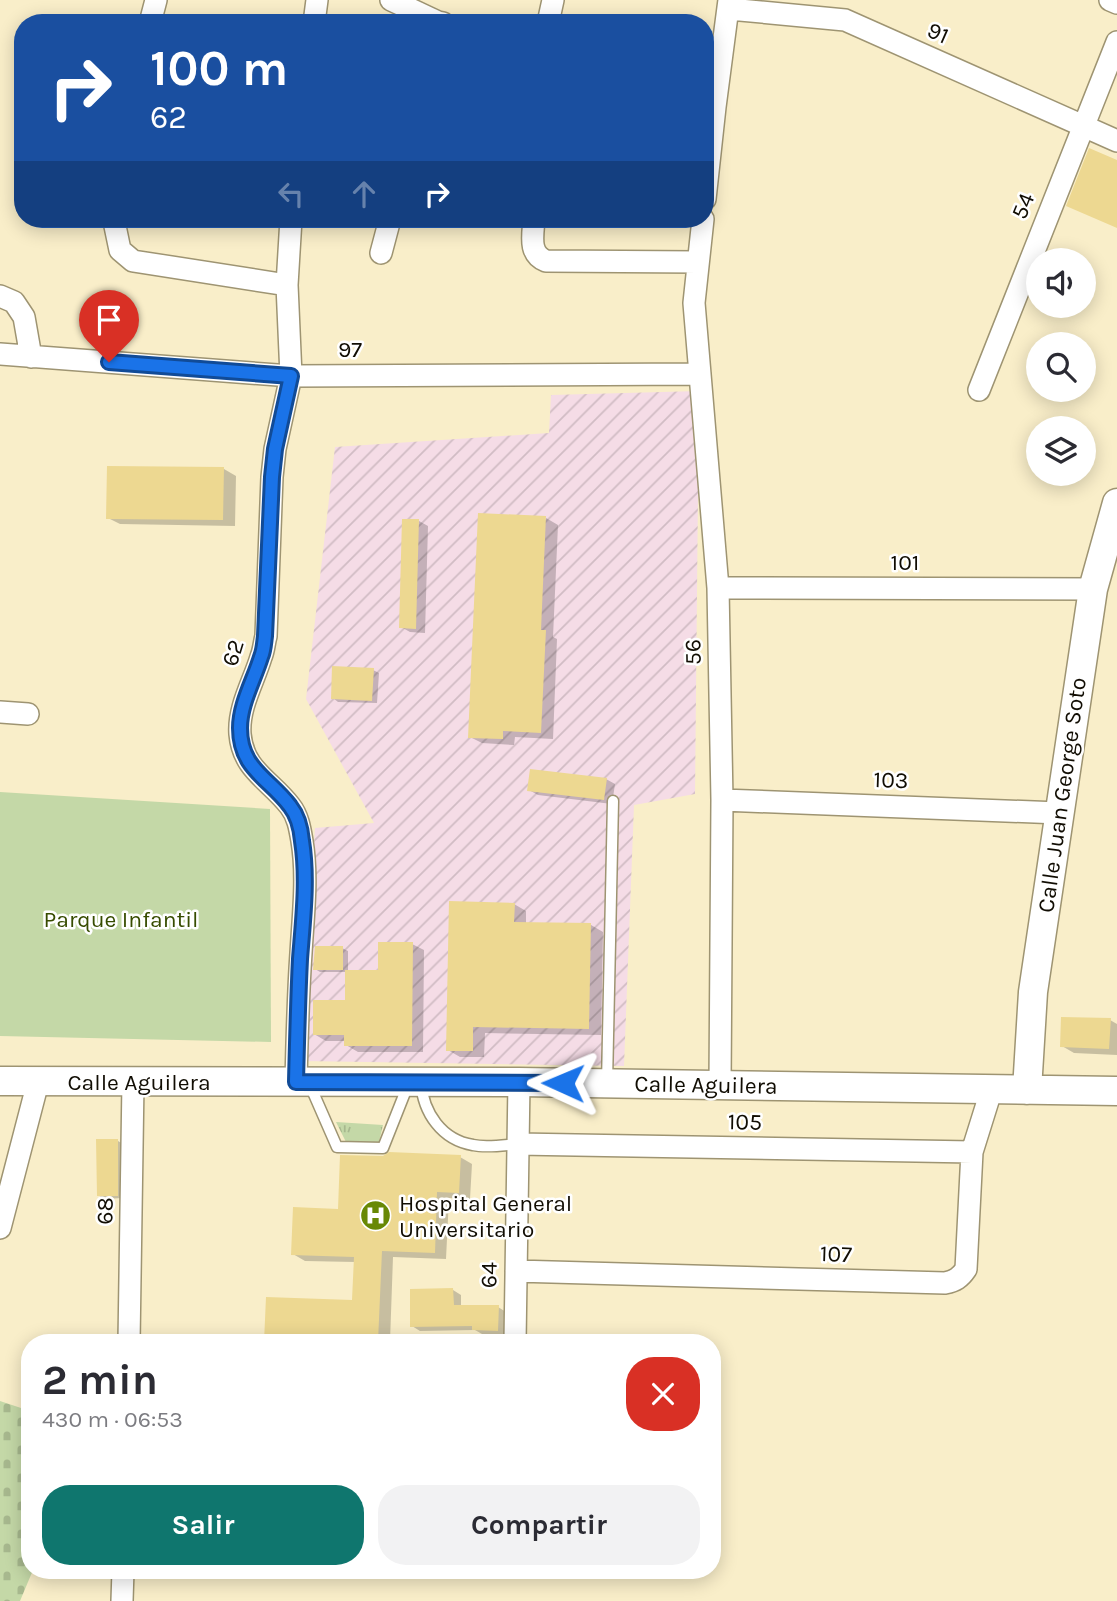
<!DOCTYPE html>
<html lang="es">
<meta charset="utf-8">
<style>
body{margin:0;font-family:Karla,sans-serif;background:#f2f2f3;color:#2b2b33;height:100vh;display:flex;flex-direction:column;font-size:26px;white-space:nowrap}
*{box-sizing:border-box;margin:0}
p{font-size:23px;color:#7c7c81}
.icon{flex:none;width:38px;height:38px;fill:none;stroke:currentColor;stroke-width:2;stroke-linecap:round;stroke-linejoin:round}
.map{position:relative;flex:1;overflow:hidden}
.panel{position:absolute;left:21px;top:1334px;width:700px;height:245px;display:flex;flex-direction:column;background:#fff;border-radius:28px;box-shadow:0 4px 18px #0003}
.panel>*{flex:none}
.top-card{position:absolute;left:14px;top:14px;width:700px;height:214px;border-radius:28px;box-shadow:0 4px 18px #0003;background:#1a4fa0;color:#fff;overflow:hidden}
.fabs{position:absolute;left:1026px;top:248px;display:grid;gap:14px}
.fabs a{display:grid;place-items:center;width:70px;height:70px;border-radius:50%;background:#fff;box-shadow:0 4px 18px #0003;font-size:35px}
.pin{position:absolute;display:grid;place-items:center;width:60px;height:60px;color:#fff;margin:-72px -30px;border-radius:50% 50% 50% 0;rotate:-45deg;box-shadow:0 0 7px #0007}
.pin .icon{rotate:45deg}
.me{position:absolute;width:77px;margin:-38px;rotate:271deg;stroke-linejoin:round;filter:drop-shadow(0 0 5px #0008)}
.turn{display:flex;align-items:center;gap:24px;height:147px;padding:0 21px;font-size:32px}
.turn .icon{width:91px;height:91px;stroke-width:2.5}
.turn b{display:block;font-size:49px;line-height:60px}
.lanes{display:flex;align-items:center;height:66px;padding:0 21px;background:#0003;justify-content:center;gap:35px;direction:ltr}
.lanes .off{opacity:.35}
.round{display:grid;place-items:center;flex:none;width:74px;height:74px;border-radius:28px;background:#f2f2f3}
.head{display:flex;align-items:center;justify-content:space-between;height:119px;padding:0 21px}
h1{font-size:42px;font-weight:700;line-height:52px}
.primary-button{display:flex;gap:14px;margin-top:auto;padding:14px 21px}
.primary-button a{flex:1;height:80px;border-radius:28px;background:#0f766e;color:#fff;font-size:28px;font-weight:700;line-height:80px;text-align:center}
.primary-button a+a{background:#f2f2f3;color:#2b2b33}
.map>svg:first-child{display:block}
.industrial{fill:url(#industrial-furrows)}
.grass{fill:url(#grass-tufts)}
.cemetery{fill:url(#cemetery-stones)}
.green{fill:#c4d8a7}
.shadow{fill:#0003}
.building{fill:#edd891}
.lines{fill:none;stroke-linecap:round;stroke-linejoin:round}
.lane-casing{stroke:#9e9472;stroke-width:13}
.street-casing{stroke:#9e9472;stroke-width:24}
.secondary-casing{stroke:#9e9472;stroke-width:31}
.lane{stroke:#fff;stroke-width:10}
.street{stroke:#fff;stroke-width:21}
.secondary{stroke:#fff;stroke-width:28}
.route-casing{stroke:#114b97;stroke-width:18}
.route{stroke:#1a73e8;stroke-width:12}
.labels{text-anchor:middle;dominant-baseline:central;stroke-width:5;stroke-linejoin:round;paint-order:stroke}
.street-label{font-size:23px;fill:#110d03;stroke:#fff}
.park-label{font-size:23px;fill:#374c00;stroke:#fff}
.poi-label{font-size:23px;fill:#110d03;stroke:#fff;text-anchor:start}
</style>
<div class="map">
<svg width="1117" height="1601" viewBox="0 0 1117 1601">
<defs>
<pattern id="industrial-furrows" width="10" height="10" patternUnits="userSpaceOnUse" patternTransform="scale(1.75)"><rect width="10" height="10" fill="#f5dce6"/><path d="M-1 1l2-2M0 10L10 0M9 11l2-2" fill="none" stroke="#d1bcc4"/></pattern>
<pattern id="grass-tufts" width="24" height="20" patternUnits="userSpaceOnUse" patternTransform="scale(1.75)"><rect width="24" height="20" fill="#c4d8a7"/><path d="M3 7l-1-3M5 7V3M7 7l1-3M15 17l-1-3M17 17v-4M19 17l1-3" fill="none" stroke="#a7b88e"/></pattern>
<pattern id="cemetery-stones" width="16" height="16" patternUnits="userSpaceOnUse" patternTransform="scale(1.75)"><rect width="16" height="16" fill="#c4d8a7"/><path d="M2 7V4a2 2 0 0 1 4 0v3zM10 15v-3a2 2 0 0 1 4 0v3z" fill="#a7b88e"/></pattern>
</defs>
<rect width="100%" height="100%" fill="#f9eec9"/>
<!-- industrial -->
<path class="industrial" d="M699,391L695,794L634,805L624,1066L301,1061L315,828L374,823L306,699L335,447L549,433L551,395Z"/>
<!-- grass -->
<path class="grass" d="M336,1122L383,1125L379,1142H346Z"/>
<!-- cemetery -->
<path class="cemetery" d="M0,1401L30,1411V1570H33L20,1601H0Z"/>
<!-- green -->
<path class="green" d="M0,792L270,809L271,1042L0,1036Z"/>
<!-- shadow -->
<path class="shadow" d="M224,469L236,476L235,526L120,524L108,518Z
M546,518L558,525L553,637L557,639L553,739L515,737L514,745L482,743L470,737Z
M419,521L428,526L425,633L410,632L401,627Z
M373,670L379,673L377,703L338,702L333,698Z
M606,779L615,784L612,804L538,795L529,790Z
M514,904L526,911V924L591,925L603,932L601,1035L485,1033L484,1057H460L448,1050Z
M412,944L424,950L423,1052H358L346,1045V1041H326L314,1034L346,1002V972H320L315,969L342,948L348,951V972H380Z
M1110,1020L1117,1024V1055L1074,1053L1062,1046Z
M118,1141L123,1144V1198L104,1199L98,1195Z
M460,1157L472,1164L470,1199L449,1198L446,1259L393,1257L390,1342H265L267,1299L354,1302L355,1262L305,1261L293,1254L339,1210Z
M453,1290L461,1295V1307H498L506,1312V1334H482L475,1330L420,1331L412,1326Z"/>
<!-- building -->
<path class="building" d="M1089,148L1117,160V228L1066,206Z
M107,466L224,467L223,520L106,519Z
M478,513L546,516L541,630H546L541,733L503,731V739L468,738Z
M402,519H419L416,629L399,628Z
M332,666L374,668L372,701L331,699Z
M530,769L607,778L604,800L527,791Z
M449,901L515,903L514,922L591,923L589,1029L473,1027V1051H446Z
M378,942H413L412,1046H344V1035H313V1000H345V970H378Z
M315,946H343V970H313Z
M1061,1017L1111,1018L1109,1049L1060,1047Z
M96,1139H118V1196H97Z
M389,1152L461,1155L459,1193L437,1192L435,1253L382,1251L378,1342H264L266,1297L352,1300L354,1257L291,1255L293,1207L338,1209L340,1155L383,1156Z
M453,1288L454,1305H499L498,1331L472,1330V1326L410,1327V1289Z"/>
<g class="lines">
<defs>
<path id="lane" d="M421,1082C423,1113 442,1140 473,1145C487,1148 504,1145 518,1144
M309,1083L337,1147L383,1148L408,1085
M607,1083L613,801"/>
<path id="street" d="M391,0L438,22L443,23
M1110,0L1117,3
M729,9L845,20L1117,141
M150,23L156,0
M314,23L317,0
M548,23L553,0
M705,199L715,107L729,0
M116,219L115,226L120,250L133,261L287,285
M291,219L287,285L291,376L275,449L272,477L266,636C264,643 264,650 261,657C254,681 238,707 240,734C243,770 270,780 290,806C298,816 300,829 302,841C308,877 303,917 301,953C298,996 297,1039 296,1082
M534,219C533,235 528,254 546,261L698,262
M703,219L694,303L718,588L722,800L720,1085
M381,253L390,219
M0,296L14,302L24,317L31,357
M0,354L291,376L700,374
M979,390L1117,42
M718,588L1093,589
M0,712L28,714
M722,800L1059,813
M518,1144L972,1152
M0,1228L38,1082
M516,1271L945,1283C955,1281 960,1278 966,1269L972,1152L992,1088
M129,1342L133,1082
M515,1342L519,1082
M122,1601L123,1570"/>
<path id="secondary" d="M0,1081L519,1082L1117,1091
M1027,1090L1033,992L1093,589L1117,503"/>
</defs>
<!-- lane casing -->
<use href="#lane" class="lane-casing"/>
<!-- street casing -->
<use href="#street" class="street-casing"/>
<!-- secondary casing -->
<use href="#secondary" class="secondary-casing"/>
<!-- lane -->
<use href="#lane" class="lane"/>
<!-- street -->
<use href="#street" class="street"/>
<!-- secondary -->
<use href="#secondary" class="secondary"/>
</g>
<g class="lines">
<defs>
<path id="route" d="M109,362L291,376L275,449L272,477L265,636C264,643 264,650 261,657C254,680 240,704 240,728C240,769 269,778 290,806C298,816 301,829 302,841C308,879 303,920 300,959C298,1000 297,1041 296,1082L563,1083"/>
</defs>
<!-- route casing -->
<use href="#route" class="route-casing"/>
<!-- route -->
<use href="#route" class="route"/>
</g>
<!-- icons -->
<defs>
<symbol id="hospital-disc" viewBox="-11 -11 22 22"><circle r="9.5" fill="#688805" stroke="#fff"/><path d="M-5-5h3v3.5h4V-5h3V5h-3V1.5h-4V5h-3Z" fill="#fff"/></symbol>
</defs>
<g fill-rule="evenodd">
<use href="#hospital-disc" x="358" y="1198" width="35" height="35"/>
</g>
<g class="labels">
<!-- street labels -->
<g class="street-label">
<text transform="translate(938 33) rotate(24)">91</text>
<text transform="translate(1023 206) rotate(-68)">54</text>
<text x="350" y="349">97</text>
<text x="905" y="562">101</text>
<text transform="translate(693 652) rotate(-91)">56</text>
<text transform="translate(233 653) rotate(-73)">62</text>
<text transform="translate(891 780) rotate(2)">103</text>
<text transform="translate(1062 795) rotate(-82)">Calle Juan George Soto</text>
<text x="139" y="1082">Calle Aguilera</text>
<text transform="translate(706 1085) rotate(1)">Calle Aguilera</text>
<text transform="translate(745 1122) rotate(1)">105</text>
<text transform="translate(105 1211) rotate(-89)">68</text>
<text transform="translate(836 1254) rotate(2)">107</text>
<text transform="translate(489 1275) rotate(-89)">64</text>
</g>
<!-- park labels -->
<g class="park-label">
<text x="121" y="919">Parque Infantil</text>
</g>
<!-- poi labels -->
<g class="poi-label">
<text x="399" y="1203">Hospital General<tspan x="399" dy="26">Universitario</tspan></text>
</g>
</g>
</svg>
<div class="fabs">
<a><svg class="icon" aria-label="sound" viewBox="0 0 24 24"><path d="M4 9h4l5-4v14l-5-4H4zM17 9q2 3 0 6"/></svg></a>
<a><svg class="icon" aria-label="search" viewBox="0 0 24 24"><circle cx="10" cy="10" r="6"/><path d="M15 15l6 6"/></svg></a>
<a><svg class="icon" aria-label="layers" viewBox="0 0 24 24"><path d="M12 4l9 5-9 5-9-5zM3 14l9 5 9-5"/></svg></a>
</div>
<div class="pin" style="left:109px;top:362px;background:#d93025"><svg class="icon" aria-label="arrive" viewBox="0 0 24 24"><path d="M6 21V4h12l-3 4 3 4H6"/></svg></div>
<svg class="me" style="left:563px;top:1083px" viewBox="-20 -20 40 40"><path d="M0-17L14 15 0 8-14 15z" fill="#1a73e8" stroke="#fff" stroke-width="4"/></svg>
<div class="top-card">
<div class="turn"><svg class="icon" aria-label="right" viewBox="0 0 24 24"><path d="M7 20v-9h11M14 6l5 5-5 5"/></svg><div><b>100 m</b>62</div></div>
<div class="lanes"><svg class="icon off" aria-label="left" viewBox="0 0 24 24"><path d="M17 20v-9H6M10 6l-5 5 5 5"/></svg><svg class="icon off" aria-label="ahead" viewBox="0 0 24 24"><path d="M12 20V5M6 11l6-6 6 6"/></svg><svg class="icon" aria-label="right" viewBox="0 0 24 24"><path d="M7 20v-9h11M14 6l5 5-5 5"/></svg></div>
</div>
<section class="panel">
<div class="head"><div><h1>2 min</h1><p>430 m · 06:53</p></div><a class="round" style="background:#d93025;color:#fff"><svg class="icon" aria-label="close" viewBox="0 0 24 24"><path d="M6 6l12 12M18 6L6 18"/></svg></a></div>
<div class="primary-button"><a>Salir</a><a>Compartir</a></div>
</section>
</div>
